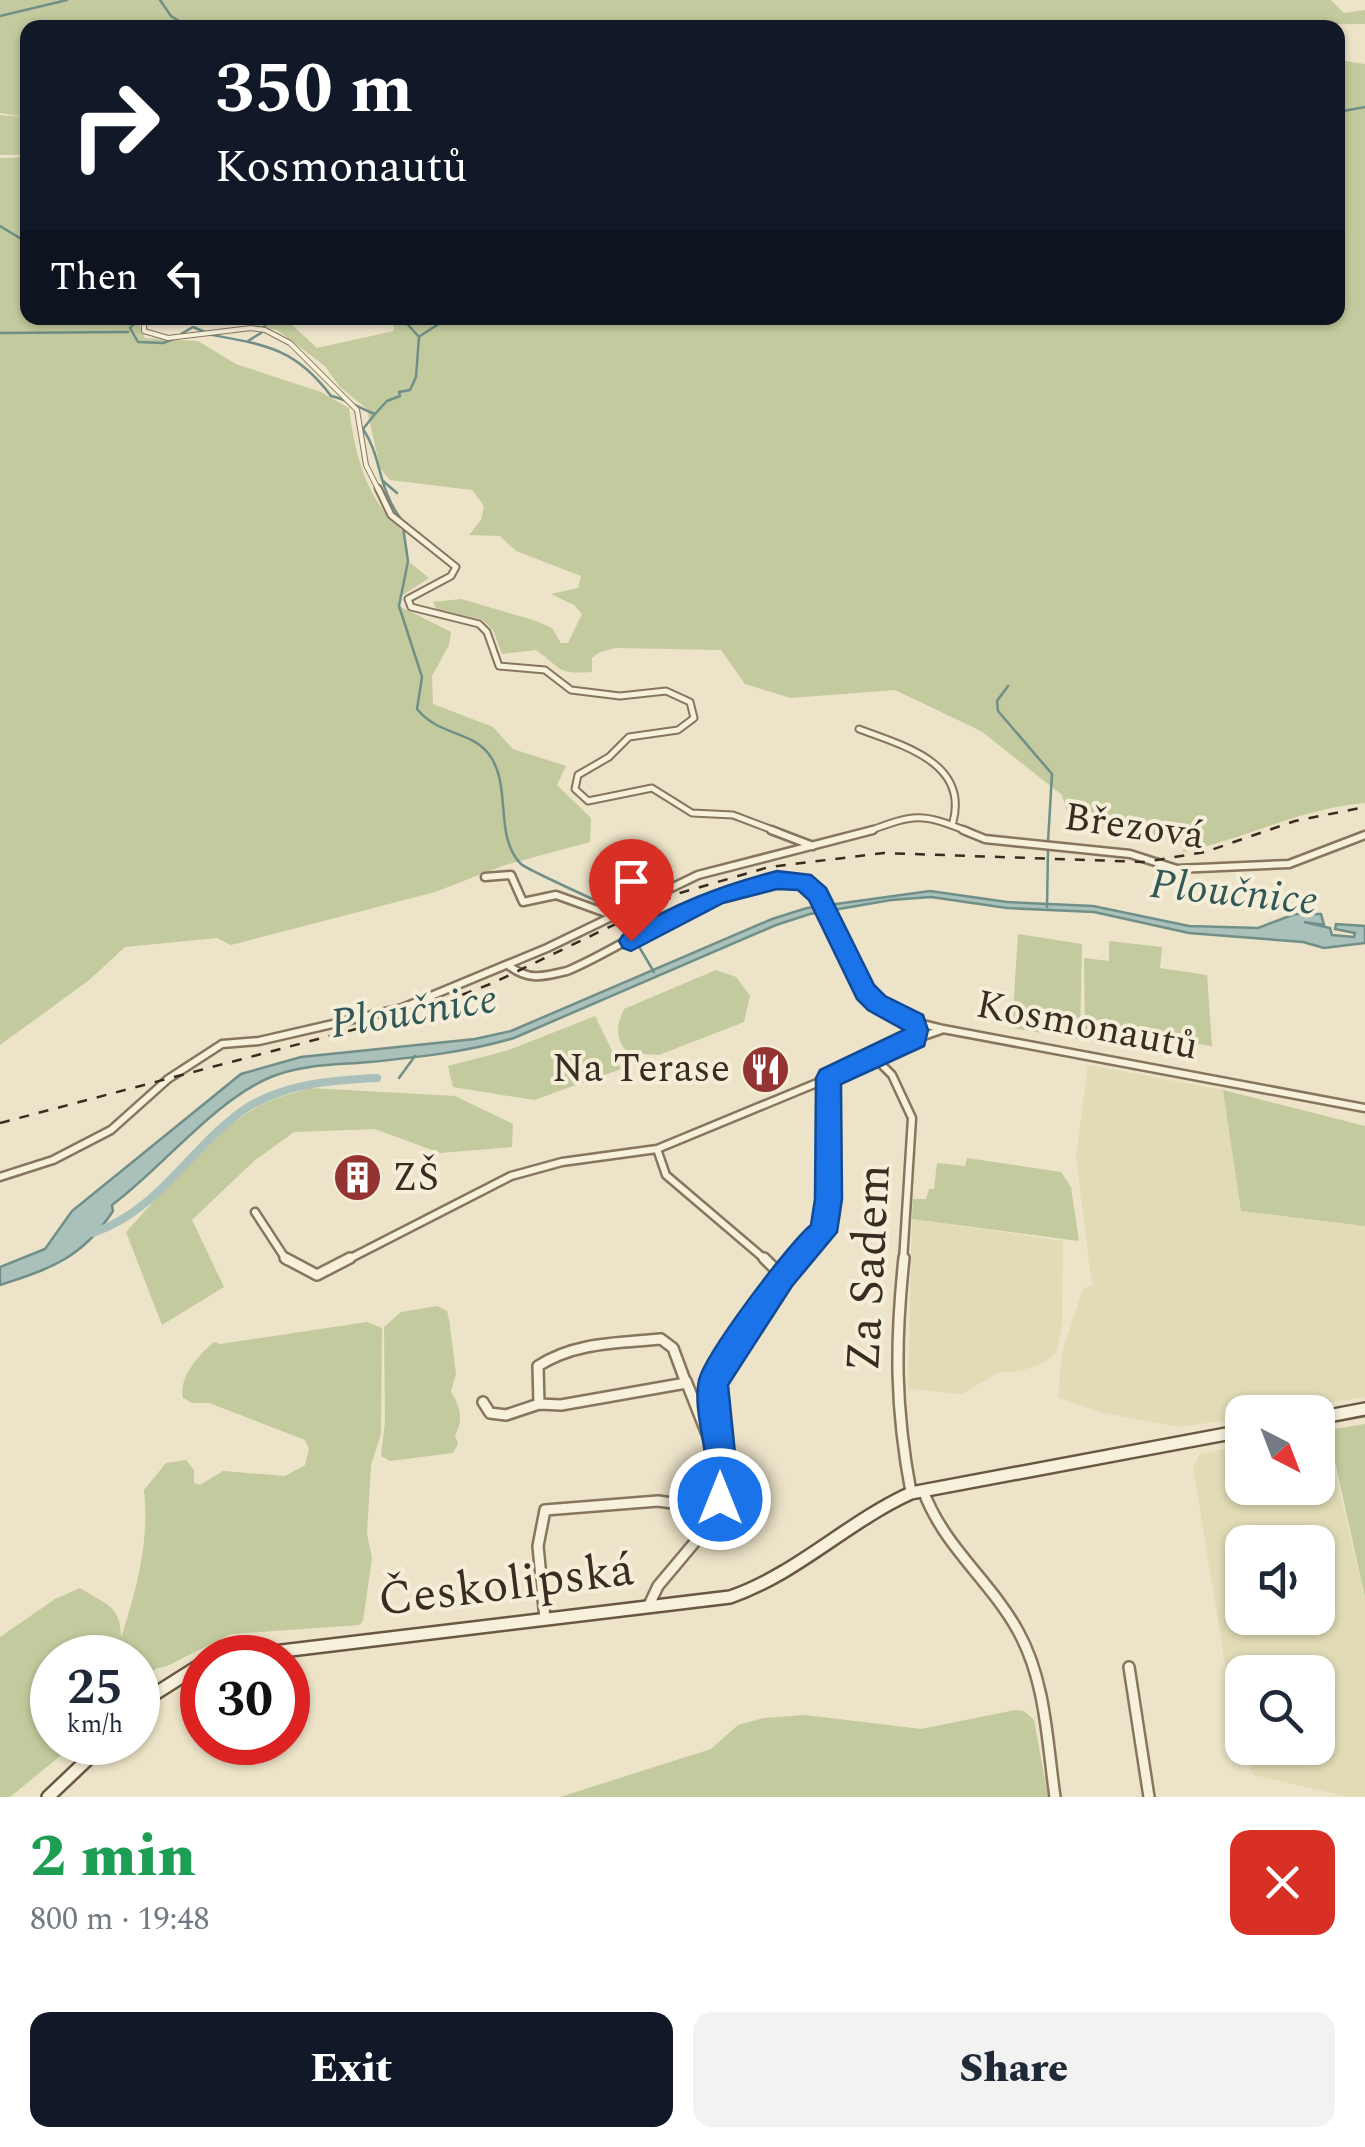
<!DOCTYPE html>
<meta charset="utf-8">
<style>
body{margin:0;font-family:Spectral,serif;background:#f2f2f3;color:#1f2937;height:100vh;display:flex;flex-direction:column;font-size:38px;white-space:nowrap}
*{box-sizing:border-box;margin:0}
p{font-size:32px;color:#747a83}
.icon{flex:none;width:55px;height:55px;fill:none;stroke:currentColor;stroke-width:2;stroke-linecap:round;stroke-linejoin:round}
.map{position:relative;height:1797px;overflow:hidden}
.panel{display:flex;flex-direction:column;background:#fff;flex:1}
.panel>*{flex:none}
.hud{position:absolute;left:20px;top:20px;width:1325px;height:305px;border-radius:20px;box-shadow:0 2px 8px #0004;background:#111827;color:#fff;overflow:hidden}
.needle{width:65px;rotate:138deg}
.tools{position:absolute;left:1225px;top:1395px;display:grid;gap:20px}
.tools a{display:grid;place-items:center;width:110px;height:110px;border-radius:20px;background:#fff;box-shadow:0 2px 8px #0004;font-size:50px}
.speed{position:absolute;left:30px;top:1635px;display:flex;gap:20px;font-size:50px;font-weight:700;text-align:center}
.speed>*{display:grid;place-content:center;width:130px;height:130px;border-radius:50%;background:#fff;box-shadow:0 2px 8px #0004;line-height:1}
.speed small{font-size:25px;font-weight:400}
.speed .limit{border:15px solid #d22;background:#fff;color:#111}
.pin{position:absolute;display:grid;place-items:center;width:85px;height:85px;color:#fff;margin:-102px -42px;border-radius:50% 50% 50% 0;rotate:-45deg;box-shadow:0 0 10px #0007}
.pin .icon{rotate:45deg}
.me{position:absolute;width:110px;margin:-55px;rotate:0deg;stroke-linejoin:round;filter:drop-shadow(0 0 8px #0008)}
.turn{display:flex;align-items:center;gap:35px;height:210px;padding:0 30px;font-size:45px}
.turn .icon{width:130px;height:130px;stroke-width:2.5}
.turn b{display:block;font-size:70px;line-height:85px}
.then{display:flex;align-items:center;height:95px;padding:0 30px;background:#0003;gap:20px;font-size:38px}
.round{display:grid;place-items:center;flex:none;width:105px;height:105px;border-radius:20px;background:#f2f2f3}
.summary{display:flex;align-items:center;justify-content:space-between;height:170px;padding:0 30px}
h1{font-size:60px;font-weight:800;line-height:75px;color:#1e9e55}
.action{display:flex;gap:20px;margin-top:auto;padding:20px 30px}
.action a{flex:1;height:115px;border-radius:20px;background:#111827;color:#fff;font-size:40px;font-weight:800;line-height:115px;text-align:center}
.action a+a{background:#f2f2f3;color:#1f2937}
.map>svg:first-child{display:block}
.farmland{fill:#e1dcb6;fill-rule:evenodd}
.green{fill:#c3ca9d}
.water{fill:#a9c1ba;stroke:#708f88;stroke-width:2.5}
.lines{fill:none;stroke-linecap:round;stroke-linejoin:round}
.stream{stroke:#708f88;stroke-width:2.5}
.canal{stroke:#a9c1ba;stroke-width:8}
.street-far3-casing{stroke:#87755e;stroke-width:6}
.street-far2-casing{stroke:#87755e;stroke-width:9}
.street-far1-casing{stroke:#87755e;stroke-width:11}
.street-casing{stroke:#87755e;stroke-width:14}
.secondary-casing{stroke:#695741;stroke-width:16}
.street-far3{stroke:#f7f0db;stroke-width:4}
.street-far2{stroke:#f7f0db;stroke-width:5}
.street-far1{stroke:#f7f0db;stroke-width:6}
.street{stroke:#f7f0db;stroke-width:9}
.secondary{stroke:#f7f0db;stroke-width:11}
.rail{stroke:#392d21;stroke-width:2.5;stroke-dasharray:10 10;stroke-linecap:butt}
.route{fill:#1a73e8;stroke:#114b97;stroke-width:2.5}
.labels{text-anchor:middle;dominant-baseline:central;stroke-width:8;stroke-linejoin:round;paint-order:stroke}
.street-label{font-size:40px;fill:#392d21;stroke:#f4edd8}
.poi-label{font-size:40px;fill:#392d21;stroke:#f4edd8;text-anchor:end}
.water-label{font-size:42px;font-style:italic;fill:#315756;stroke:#f4edd8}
.near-street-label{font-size:48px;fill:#392d21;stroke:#f4edd8}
</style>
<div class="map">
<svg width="1365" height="1797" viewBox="0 0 1365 1797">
<rect width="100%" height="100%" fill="#ece3c8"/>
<!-- farmland -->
<path class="farmland" d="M1088,1065L1223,1090L1241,1211L1365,1226V1397L1271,1412H1242V1418L1179,1427L1104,1413L1058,1398L1062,1353L1083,1288L1092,1286L1076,1158Z
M912,1219L1063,1241L1062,1326L1056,1353L1044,1363L1020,1371L998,1373L962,1394L908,1389Z
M1325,1432L1365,1597V1797H1349L1254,1775L1244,1755L1228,1682L1193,1467L1200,1454L1242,1445V1488H1318V1433ZM1242,1542H1318V1618H1242ZM1242,1672H1318V1748H1242Z"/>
<!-- green -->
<path class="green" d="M0,0H1331L1344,13L1365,10V24L867,28L849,22L844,28H28L27,155H0V115L25,117L0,113Z
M1338,60L1365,64V803C1302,808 1245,839 1183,852L1185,843L1093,822L1067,811L1062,795L981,731L895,690L791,698L745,684L721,650L616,648L600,652L592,658V672C555,675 561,667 536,650L502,654L493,630L483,620L437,610L433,602L461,599L533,620L552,628L561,643H568L582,614L574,605L551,594L578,588L581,576L516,551L500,536L469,535L481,520L484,506L472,490L390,480L380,468L367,409L340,387L325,366L277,330L250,325L242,318H297L292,325L317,348L394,331L393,321L385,318H1338Z
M27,157L28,318H148L139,325L145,338L198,341L236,364L321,392L349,408C355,456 367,502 405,533L408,561L429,578L400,597L399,606L451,632L449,645L432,676L433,704L493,727L513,749L566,766L557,785L591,818L590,842L505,865L435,892L231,945L217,938L125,947L88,981L0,1045V158Z
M1018,934L1082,944L1080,1039L1012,1028Z
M1109,941L1162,947L1160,968L1207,975L1212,1046L1085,1029L1084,958L1109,961Z
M716,970L736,977L750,996L744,1022L659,1055L628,1053C615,1038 616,1027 624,1009Z
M595,1016L621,1069L534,1100L453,1087L448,1066L509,1050Z
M310,1088L455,1096L513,1124L512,1147L440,1153L375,1129L294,1132L254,1161L192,1220L224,1287L162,1325L126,1232C167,1188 211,1129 265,1103C279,1096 296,1093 310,1088Z
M1223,1090L1365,1126V1226L1241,1211Z
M967,1158L1061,1172L1071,1187L1079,1241L912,1219L913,1199H926L929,1189H934L937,1163L965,1166Z
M437,1306L447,1311L449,1319L456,1374L451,1392C460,1406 464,1420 455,1435L458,1444L453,1453L390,1461L381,1456L385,1421L384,1327L401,1312Z
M367,1322L382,1328L381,1434L371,1465L367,1534L372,1558L363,1621L359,1625L231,1634L167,1666L155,1669L138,1684V1658H52V1742L76,1743L10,1797H0V1637L55,1599L80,1588C107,1605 121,1606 121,1638C136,1591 150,1541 144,1490L166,1463L186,1460L194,1470V1483L200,1485L223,1471L285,1476L305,1465L309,1449L305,1440L209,1403H192L183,1398C178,1379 199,1354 214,1342L220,1344Z
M1365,1424V1597L1328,1430Z
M1015,1710L1024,1711L1034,1720L1048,1797H560L711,1749L738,1725L764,1718L805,1715L921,1729Z"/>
<!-- water -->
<path class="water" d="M930,891L1007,902L1093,906L1189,926L1258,928L1295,914H1321L1324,925L1304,922L1330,928L1332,935L1354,937L1355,933L1335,929L1336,924L1365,926V943L1324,948L1303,942L1189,933L1094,912L1007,908L931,897L891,900L810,914L776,925L514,1038C467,1052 419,1057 370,1062C337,1065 302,1064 271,1077C215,1100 160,1170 112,1205L113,1211C83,1257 51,1269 0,1285V1267L45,1249L72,1211L241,1074L301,1057L475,1039L511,1031L772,919L807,908Z"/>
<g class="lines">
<!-- stream -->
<path class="stream" d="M160,0L171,16L190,28
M0,16L67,0
M1338,112L1365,107
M0,226L28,243
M139,318L130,328L138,342L163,343L174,339
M0,333L128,332
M181,334L193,327L205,332
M212,335C267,345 296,349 331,396C349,400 358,408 375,414L363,429C382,457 377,487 401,519
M420,336L448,318
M248,341L261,333L269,318
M375,414L387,401L400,396L399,392L410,390L416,377L419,337L402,318
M383,481L397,493
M403,527L408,561L399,606L422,677L417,709C438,735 470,731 488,753C513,784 493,836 521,864C526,869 599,902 612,908
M1008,686L997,701L998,711L1052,774L1048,842
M1047,907L1048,850
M624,922L631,933
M635,940L654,972
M399,1078L415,1056"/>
<!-- canal -->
<path class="canal" d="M93,1233C159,1210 188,1150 242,1111C281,1084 331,1080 377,1078"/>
<defs>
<path id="street-far3" d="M162,318L144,323V331L168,338L251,328L265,330L290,343L357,410L366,465L379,491"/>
<path id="street-far2" d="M378,488L391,515L456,567L451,576L408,599L411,607L479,624L487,632L499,666L545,670L571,690L620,696L666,691L690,702L694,718L678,730L629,737L609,757L578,775L575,789L588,801L652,788L692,813L733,815L778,832
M859,729C901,745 969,762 953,822
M866,832C915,814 920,812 969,832"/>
<path id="street-far1" d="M771,830L813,846
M963,830L985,839L1130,854L1177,869L1289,864L1365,835
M485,877L511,875L523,902L556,895L609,914
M508,965C528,981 543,977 567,971C636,942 702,885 779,879C841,875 840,966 872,999C890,1018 919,1023 943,1029L1365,1108
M874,1057L892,1075L912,1118L903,1261
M657,1149L666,1175L767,1261
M0,1177L53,1160L111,1130L168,1079L222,1044L259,1041L402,1008L547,948L698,875L873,830
M255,1212L287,1261
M345,1261L511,1176L562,1162L657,1149L858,1066L889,1048L941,1030
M794,1261L824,1232L829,1199L828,1078"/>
<path id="street" d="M285,1258L317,1275L350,1258
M764,1258L782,1276
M904,1258C895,1343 895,1408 911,1492
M661,1339L673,1348L686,1383L561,1405L539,1404L538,1366C575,1342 618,1343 661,1339Z
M686,1381L718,1462
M483,1402L490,1413L506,1415L539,1404
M923,1490C943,1546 990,1580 1018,1631C1046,1681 1047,1742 1055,1797
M649,1605L658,1586L710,1524L720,1499L722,1473L713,1382L796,1258
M545,1619L538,1546L545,1510L658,1501L716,1509
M1129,1667L1149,1797"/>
<path id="secondary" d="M1318,1418L1365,1409
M224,1658L730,1597C797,1574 847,1522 911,1493L1242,1431
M138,1711L153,1695L202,1664
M48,1797L106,1742"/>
</defs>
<!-- street-far3 casing -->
<use href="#street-far3" class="street-far3-casing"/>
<!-- street-far2 casing -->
<use href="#street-far2" class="street-far2-casing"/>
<!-- street-far1 casing -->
<use href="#street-far1" class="street-far1-casing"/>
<!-- street casing -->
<use href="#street" class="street-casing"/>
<!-- secondary casing -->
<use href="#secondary" class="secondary-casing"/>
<!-- street-far3 -->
<use href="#street-far3" class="street-far3"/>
<!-- street-far2 -->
<use href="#street-far2" class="street-far2"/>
<!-- street-far1 -->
<use href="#street-far1" class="street-far1"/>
<!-- street -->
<use href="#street" class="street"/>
<!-- secondary -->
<use href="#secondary" class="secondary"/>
<!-- rail -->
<path class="rail" d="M0,1123L409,1015L493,983L680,893L769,867L884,853L1145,862L1205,852L1295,821L1365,807"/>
</g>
<!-- route -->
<path class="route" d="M777,871L811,875L826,888L874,985L885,996L923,1015L928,1030L924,1046L841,1084L842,1199L837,1232L792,1286L728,1385L737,1473L730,1510L720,1514L709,1510C703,1496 707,1486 707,1472C706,1443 693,1408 699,1380C705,1354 788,1244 811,1225L815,1199L816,1078L820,1070L904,1030L868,1010L857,999L809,900L798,890L777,889L723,903L631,951L623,948L619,941L623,935C673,904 720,886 777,871Z"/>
<!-- icons -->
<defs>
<symbol id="restaurant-disc" viewBox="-11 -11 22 22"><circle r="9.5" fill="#933432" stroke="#f4edd8"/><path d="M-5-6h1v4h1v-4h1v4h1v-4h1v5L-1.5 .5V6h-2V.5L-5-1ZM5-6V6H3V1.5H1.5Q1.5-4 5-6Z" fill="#fff"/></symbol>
<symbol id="building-disc" viewBox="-11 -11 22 22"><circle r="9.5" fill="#933432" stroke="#f4edd8"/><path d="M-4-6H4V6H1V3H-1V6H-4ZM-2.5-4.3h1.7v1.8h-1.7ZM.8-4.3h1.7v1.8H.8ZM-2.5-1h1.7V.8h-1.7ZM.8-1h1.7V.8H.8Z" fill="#fff"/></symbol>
</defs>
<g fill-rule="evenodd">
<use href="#restaurant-disc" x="738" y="1042" width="55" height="55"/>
<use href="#building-disc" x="330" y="1150" width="55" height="55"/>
</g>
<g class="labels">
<!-- street labels -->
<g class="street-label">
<text transform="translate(1134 827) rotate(8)">Březová</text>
<text transform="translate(1087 1026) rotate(11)">Kosmonautů</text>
</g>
<!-- poi labels -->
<g class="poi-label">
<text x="730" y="1069">Na Terase</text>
<text x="392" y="1178" text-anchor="start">ZŠ</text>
</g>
<!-- water labels -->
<g class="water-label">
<text transform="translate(1234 893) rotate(6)">Ploučnice</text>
<text transform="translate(414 1012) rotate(-9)">Ploučnice</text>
</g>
<!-- near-street labels -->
<g class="near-street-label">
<text transform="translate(869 1268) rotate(-87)">Za Sadem</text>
<text transform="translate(506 1585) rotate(-7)">Českolipská</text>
</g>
</g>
</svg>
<div class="tools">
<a><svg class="needle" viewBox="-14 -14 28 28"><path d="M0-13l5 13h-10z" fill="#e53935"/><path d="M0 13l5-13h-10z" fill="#747a83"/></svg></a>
<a><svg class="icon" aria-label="sound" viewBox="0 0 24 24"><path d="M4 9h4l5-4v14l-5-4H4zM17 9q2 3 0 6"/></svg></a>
<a><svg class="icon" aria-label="search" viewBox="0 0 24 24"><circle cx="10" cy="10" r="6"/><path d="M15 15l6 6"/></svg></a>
</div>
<div class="speed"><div>25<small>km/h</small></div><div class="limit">30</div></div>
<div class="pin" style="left:631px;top:941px;background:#d93025"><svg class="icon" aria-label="arrive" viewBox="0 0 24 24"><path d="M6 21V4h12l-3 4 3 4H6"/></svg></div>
<svg class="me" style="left:720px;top:1499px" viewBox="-20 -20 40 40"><circle r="17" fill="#1a73e8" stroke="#fff" stroke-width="3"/><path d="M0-11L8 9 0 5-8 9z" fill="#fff"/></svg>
<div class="hud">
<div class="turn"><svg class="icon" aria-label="right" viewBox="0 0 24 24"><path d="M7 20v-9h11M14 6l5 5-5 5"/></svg><div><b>350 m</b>Kosmonautů</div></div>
<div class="then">Then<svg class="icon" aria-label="left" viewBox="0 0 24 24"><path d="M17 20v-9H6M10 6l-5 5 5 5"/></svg></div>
</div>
</div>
<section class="panel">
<div class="summary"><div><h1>2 min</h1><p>800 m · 19:48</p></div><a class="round" style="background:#d93025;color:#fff"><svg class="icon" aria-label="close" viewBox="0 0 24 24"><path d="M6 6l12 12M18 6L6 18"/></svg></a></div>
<div class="action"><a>Exit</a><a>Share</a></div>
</section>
